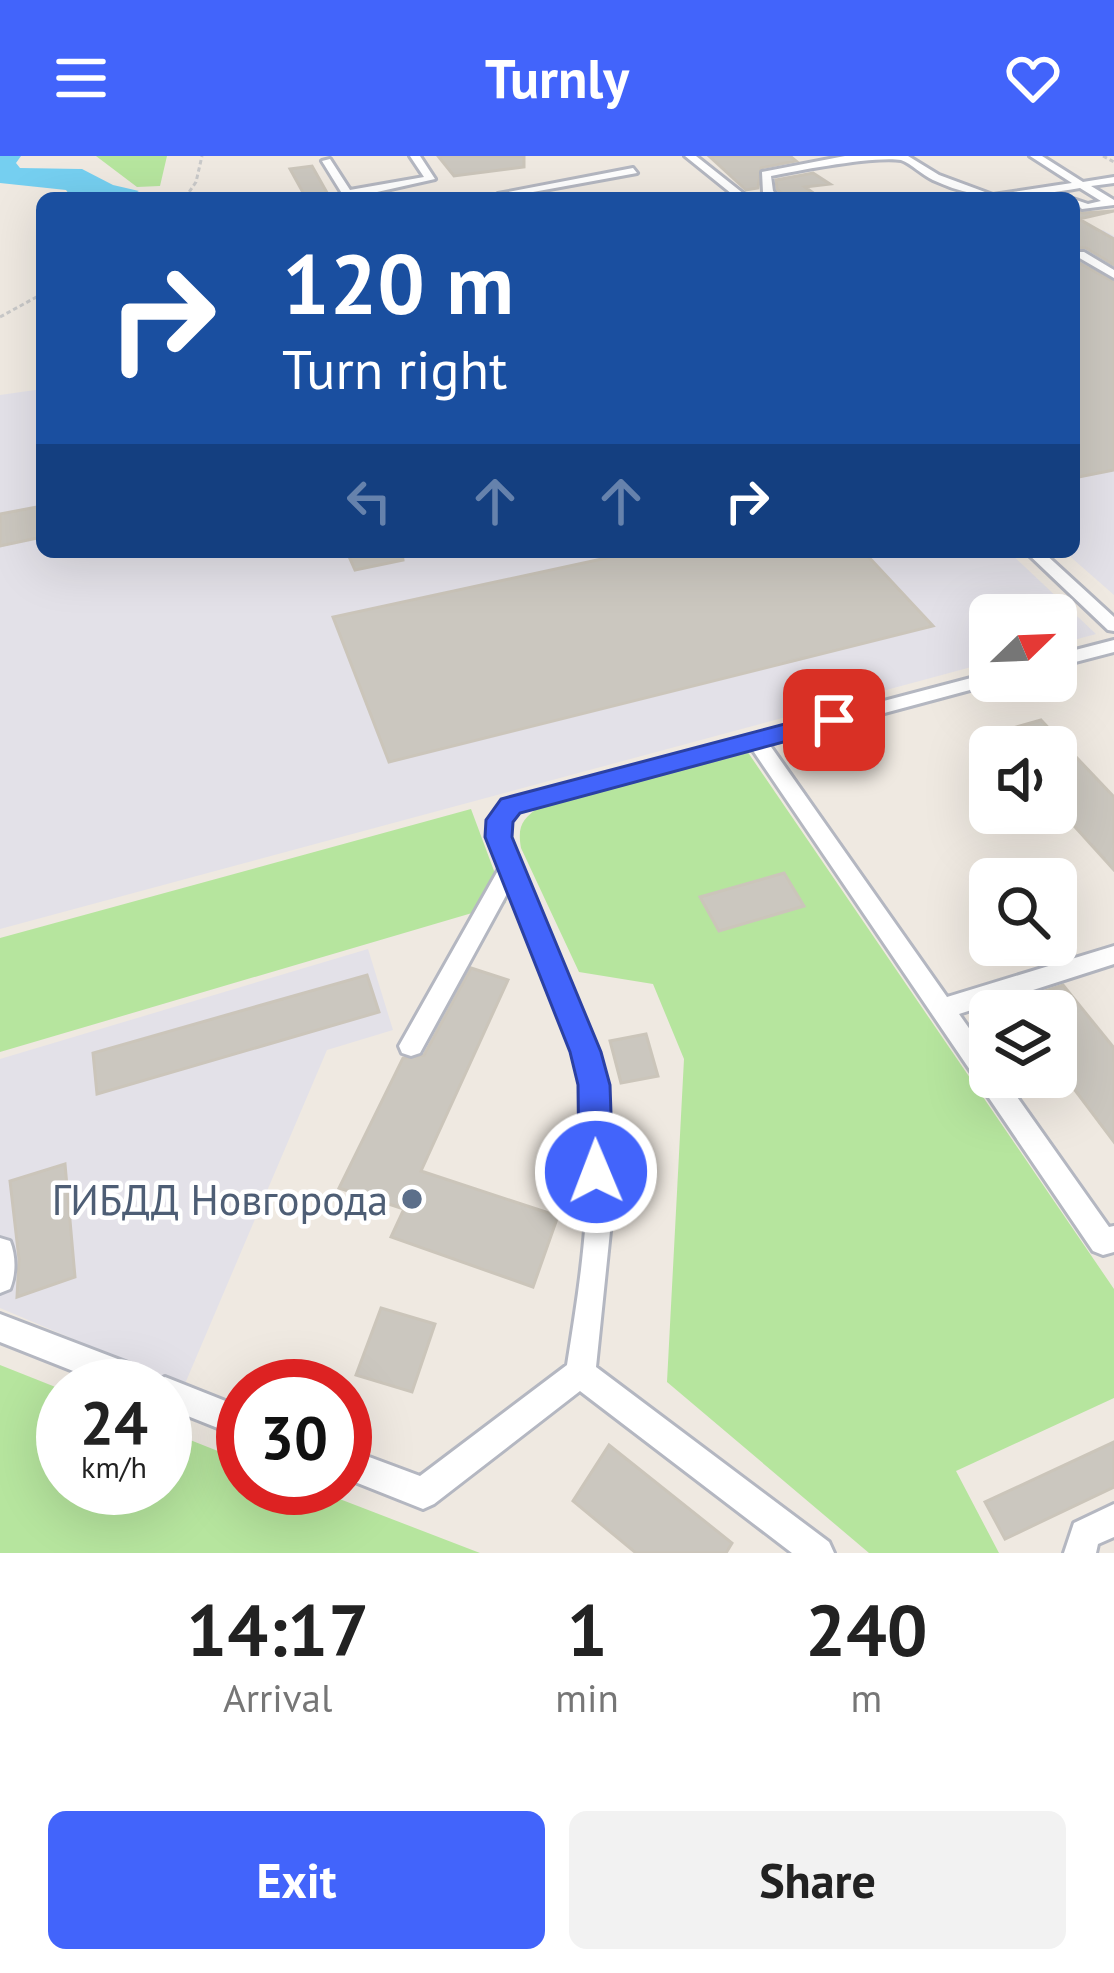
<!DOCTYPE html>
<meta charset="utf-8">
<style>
body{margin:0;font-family:"PT Sans",sans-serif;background:#f2f2f2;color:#222;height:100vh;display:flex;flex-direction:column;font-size:45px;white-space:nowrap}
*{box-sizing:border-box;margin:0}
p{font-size:39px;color:#767676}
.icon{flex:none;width:66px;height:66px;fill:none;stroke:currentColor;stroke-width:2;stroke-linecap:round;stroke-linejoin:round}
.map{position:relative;height:1397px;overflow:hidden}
.panel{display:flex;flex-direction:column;background:#fff;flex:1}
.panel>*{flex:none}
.hud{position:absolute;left:36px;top:36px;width:1044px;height:366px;border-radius:18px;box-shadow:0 12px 48px #0002;background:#1a4fa0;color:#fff;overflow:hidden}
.needle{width:78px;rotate:67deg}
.fabs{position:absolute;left:969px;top:438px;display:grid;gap:24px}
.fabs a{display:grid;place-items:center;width:108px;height:108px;border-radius:18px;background:#fff;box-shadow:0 12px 48px #0002;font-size:60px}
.speed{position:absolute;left:36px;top:1203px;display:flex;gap:24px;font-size:60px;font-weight:700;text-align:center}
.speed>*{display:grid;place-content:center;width:156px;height:156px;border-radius:50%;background:#fff;box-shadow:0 12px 48px #0002;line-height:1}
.speed small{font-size:30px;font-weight:400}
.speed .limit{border:18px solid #d22;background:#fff;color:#111}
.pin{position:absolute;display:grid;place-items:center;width:102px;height:102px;color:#fff;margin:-51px;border-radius:24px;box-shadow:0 6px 18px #0006}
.me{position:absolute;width:132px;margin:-66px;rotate:359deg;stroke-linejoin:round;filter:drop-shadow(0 0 9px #0008)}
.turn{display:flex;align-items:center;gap:42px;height:252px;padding:0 48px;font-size:54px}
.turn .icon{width:156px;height:156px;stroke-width:2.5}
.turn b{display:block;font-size:84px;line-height:102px}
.lanes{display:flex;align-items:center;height:114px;padding:0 48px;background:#0003;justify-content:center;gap:60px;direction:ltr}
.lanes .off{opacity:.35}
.eta{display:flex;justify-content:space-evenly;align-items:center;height:204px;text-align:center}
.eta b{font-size:72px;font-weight:700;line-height:84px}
.cta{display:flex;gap:24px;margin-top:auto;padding:24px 48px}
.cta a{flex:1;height:138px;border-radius:18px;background:#4264fb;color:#fff;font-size:48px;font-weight:700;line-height:138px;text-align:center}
.cta a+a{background:#f2f2f2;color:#222}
header{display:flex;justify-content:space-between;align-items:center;height:156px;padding:0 48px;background:#4264fb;color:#fff;font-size:54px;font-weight:700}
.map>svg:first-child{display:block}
.industrial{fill:#e3e1e8}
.green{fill:#b6e59e}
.water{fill:#75cff0}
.building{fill:#cbc7bf;stroke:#cbc5ba;stroke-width:3}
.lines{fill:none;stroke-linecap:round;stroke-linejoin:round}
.minor-casing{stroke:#b4b7c1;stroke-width:6}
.path{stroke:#c9c9c9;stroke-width:3;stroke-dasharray:4.5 3;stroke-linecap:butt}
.minor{fill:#fff;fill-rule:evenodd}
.route{fill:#4264fb;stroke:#2b41a3;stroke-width:3}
.service-dot{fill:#5c6f8a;stroke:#fff;stroke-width:4.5}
.labels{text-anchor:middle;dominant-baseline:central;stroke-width:9;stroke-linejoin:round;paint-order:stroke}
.near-service-label{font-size:42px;fill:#4e5e75;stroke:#fff;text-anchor:end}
</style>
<header><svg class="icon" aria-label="menu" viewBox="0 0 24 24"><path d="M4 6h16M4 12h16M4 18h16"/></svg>Turnly<svg class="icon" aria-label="heart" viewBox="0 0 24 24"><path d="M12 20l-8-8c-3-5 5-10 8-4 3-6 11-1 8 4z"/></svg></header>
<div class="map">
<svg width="1114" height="1397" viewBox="0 0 1114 1397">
<rect width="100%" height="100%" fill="#efe9e1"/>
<!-- industrial -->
<path class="industrial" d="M1103,74L1114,80V439L1065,396H1074V79Z
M42,233V396H1009L1096,478L1056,489V459H990V506L0,773V239Z
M368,793L393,874L327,894L184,1230L0,1152V903Z"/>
<!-- green -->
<path class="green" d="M96,0H167L160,30L137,31Z
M747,595L1114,1133V1242L956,1315L999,1397H869L667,1226L684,903L653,828L579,816L521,692C517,669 523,663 540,650Z
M471,653L506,747L0,896V782Z
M0,1209L63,1234V1332H165V1274L243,1305V1332H311L480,1397H0Z"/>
<!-- water -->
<path class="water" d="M0,0H21L16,7L20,12L82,13L113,29L139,35L125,42H72L66,34L0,27Z"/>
<!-- building -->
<path class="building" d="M438,0H524V11L454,20Z
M709,0H790L796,5L761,12L758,32L746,34Z
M312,10L330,42H306L290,13Z
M813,17L830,28L805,31L816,39L787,42L777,33L776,24Z
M1074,52L1083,57L1114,55L1079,63L1114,83V109L1086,92H1074Z
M1074,104L1114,126V314L1074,322Z
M42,350V381L0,390V358Z
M347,396H402L403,404L355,414Z
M634,396H864L933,470L389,606L333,461Z
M1041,564L1114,641V714L1056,650V591H1003L991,578Z
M784,717L804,750L719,775L700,741Z
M471,812L508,824L421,1015L558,1060L533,1131L391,1081L404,1053L339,1032L403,902L424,899Z
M367,819L379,856L97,938L93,897Z
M1063,829L1114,892V986L1056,909V855H1015L1009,847Z
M646,878L658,920L621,927L610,885Z
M65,1008L75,1121L17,1141L19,1103L10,1025Z
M381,1152L435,1168L412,1236L356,1219Z
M1114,1286V1331L1005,1383L985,1346Z
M609,1289L732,1387L726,1397H636L573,1345Z"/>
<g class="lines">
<defs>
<path id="minor" d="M410,0H420L435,23L377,36L381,42H371L367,37L343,39L322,5L330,3L350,34L424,21Z
M685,0H696L749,42H737Z
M845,0H908L939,19L993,39L1072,27L1030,0H1042L1083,26L1114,21V27L1091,30L1114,44V49L1082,53L1070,42L1088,48L1101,45L1080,32C1024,41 987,49 933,24C922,19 912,8 901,4C874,0 801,14 771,20L773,35L780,42H769L763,36L762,16Z
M633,12L637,17L511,40L512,42H501L498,38Z
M1076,96H1084L1114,114V122L1076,100Z
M1026,396H1043L1114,461V475L1108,474Z
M1114,484V496L1056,511V499Z
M990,517V525L996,527L769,588L947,841L1114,790V808L959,858L990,902V921H1003L1109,1071L1114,1070V1096L1103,1099L1093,1095L752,593L518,655L510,666L508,681L597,896L605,935L610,975L612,1056L596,1211L829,1386L834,1397H792L580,1235L434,1348L423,1353L345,1322V1292L420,1320L567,1209C583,1109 601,997 573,897C558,842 530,787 509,734L420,897L411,900L402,897L399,890L500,711C488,681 482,672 504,645Z
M0,1082L10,1085C16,1100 16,1118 10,1133L0,1137Z
M0,1158L149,1215L161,1223L165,1221L243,1252V1282L165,1251V1230H111L0,1186Z
M1114,1348V1381L1098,1388L1096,1397H1064L1074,1367Z"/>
</defs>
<!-- minor casing -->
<use href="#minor" class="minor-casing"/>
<!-- path -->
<path class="path" d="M1103,0L1114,6
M185,42L196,26L202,0
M0,161L42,138"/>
<!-- minor -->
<use href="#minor" class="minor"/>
</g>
<!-- route -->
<path class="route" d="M834,555L846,564L843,570L520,657L513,666L512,681L601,896L610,929L613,1016L608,1027L596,1031L584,1027L579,1016L578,929L570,896L485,681L486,664L501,643Z"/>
<!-- markers -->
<circle class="service-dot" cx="412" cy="1043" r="12"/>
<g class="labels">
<!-- near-service labels -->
<g class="near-service-label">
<text x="388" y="1043">ГИБДД Новгорода</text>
</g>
</g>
</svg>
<div class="fabs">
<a><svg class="needle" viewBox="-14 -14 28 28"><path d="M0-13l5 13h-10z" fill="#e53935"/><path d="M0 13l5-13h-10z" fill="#767676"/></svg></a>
<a><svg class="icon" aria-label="sound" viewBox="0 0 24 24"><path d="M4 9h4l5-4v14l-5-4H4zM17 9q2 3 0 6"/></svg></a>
<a><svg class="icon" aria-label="search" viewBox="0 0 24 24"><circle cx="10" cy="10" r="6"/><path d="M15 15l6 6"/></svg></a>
<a><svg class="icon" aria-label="layers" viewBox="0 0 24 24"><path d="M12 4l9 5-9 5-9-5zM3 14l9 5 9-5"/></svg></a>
</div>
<div class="speed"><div>24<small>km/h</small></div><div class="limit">30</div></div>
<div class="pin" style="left:834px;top:564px;background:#d93025"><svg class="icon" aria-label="arrive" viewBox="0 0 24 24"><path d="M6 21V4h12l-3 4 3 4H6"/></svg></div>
<svg class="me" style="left:596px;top:1016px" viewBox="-20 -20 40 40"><circle r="17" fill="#4264fb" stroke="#fff" stroke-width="3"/><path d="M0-11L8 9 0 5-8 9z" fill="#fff"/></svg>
<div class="hud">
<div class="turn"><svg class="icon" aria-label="right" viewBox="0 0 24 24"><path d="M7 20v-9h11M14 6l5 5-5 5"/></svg><div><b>120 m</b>Turn right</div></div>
<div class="lanes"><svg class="icon off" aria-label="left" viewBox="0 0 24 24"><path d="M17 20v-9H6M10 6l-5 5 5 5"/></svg><svg class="icon off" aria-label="ahead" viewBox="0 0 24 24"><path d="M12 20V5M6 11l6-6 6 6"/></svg><svg class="icon off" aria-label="ahead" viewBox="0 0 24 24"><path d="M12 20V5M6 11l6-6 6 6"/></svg><svg class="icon" aria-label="right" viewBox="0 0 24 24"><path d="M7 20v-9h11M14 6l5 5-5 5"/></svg></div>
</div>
</div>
<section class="panel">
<div class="eta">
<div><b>14:17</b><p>Arrival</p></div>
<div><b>1</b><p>min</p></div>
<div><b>240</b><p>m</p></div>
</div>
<div class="cta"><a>Exit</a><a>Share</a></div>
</section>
